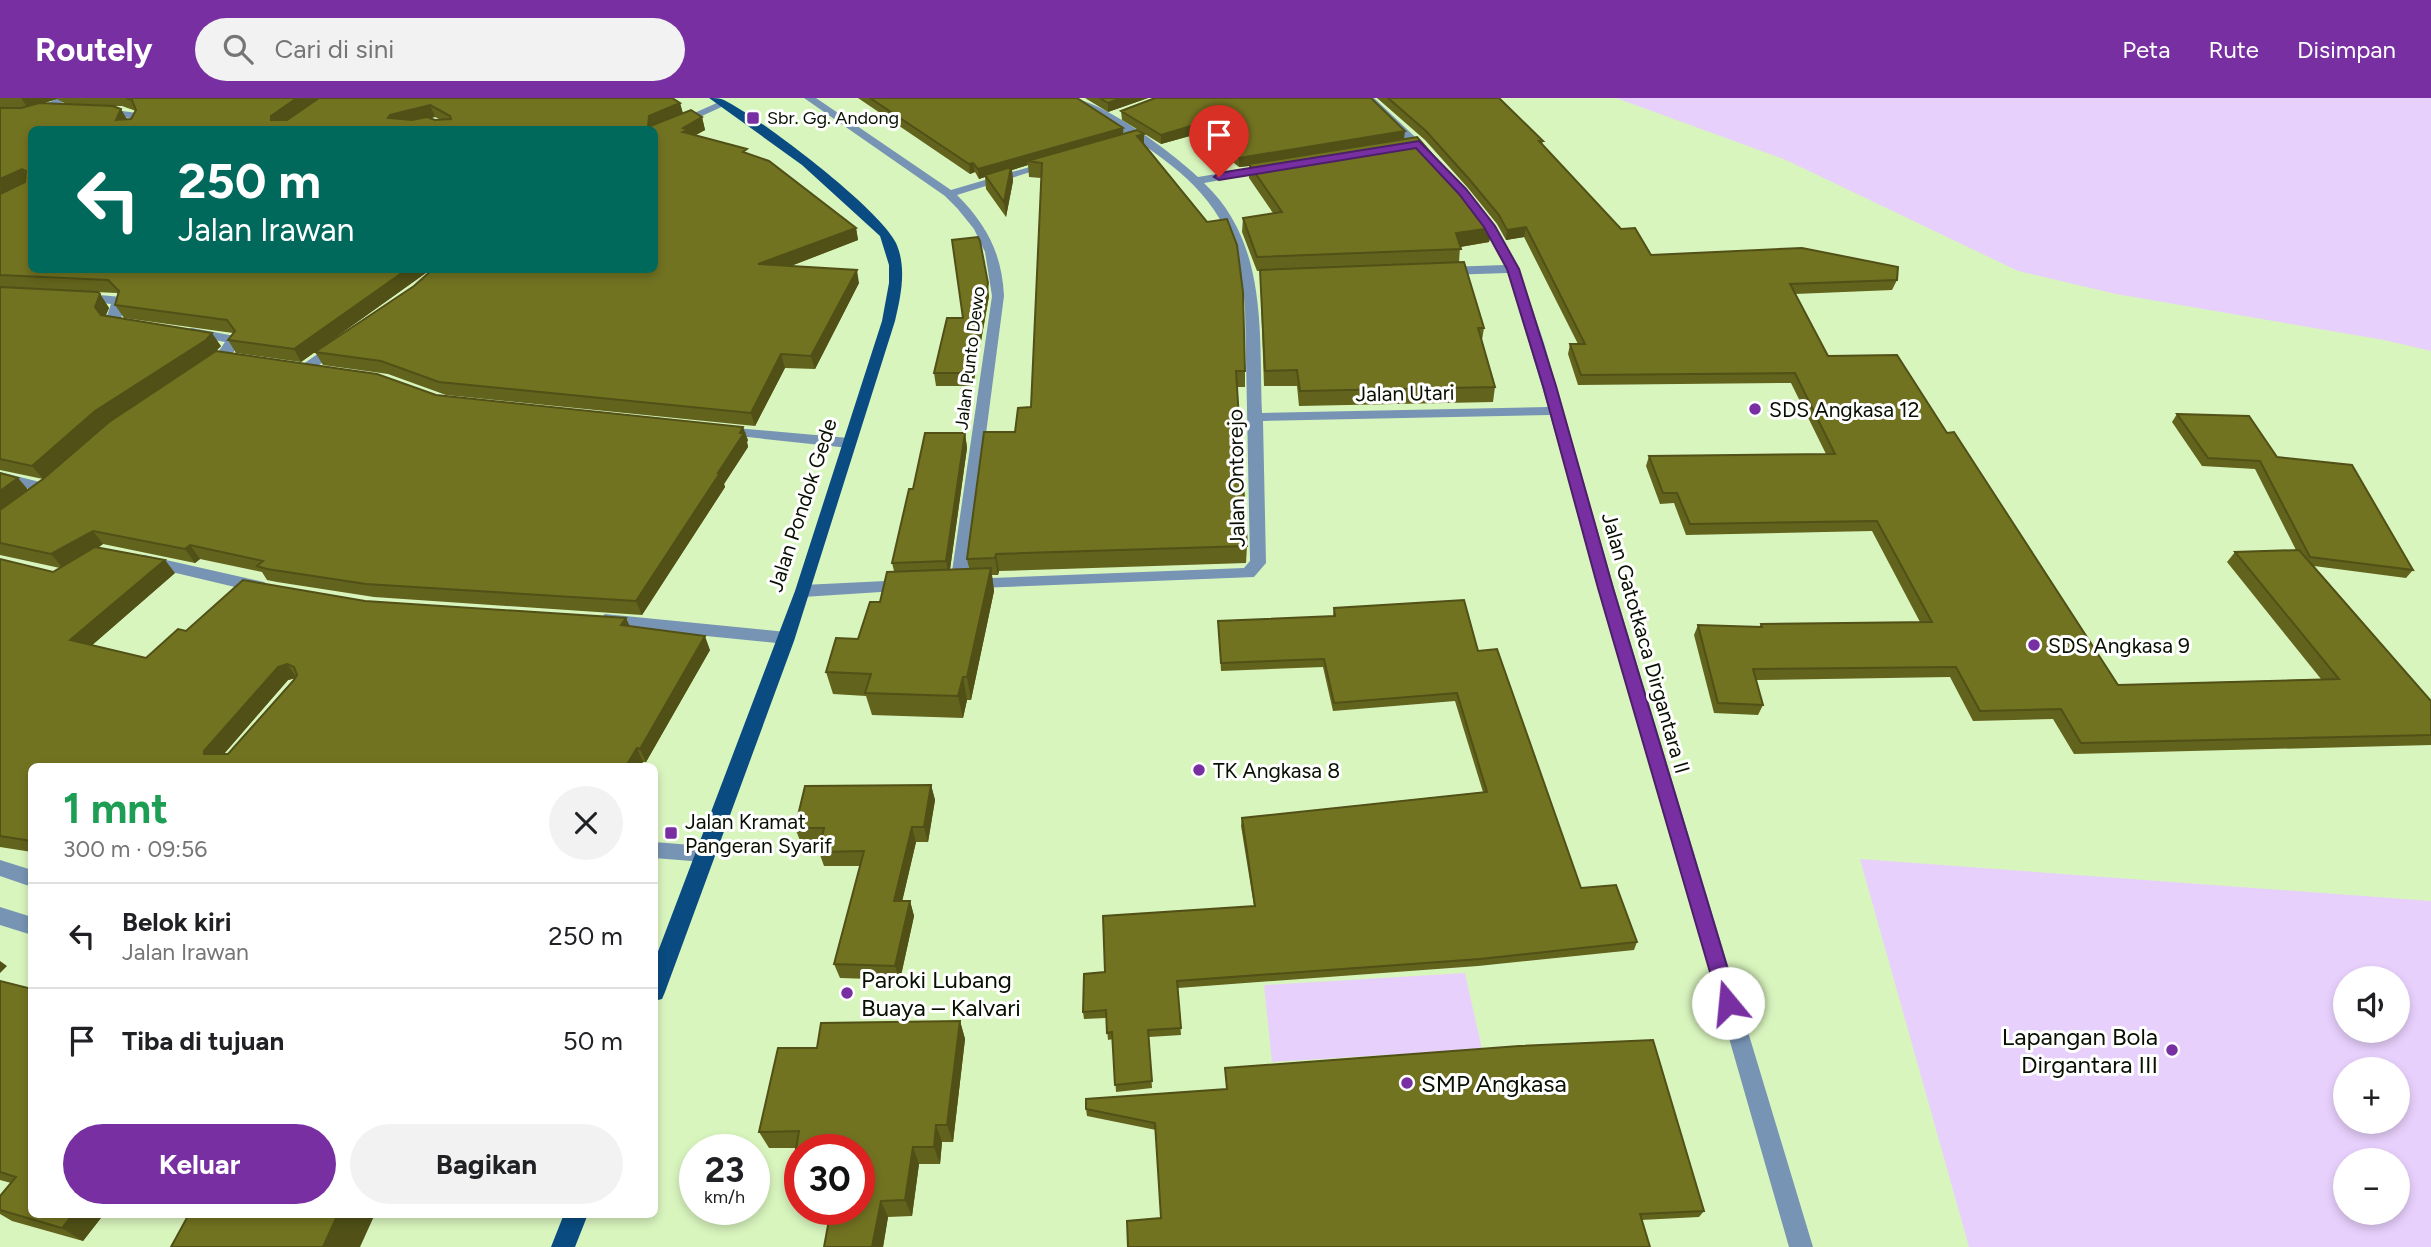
<!DOCTYPE html>
<html lang="id">
<meta charset="utf-8">
<style>
body{margin:0;font-family:Figtree,sans-serif;background:#f2f2f2;color:#202124;height:100vh;display:flex;flex-direction:column;font-size:26px;white-space:nowrap}
*{box-sizing:border-box;margin:0}
p{font-size:23px;color:#757577}
.icon{flex:none;width:38px;height:38px;fill:none;stroke:currentColor;stroke-width:2;stroke-linecap:round;stroke-linejoin:round}
.map{position:relative;flex:1;overflow:hidden}
.sheet{position:absolute;left:28px;top:665px;width:630px;height:455px;display:flex;flex-direction:column;background:#fff;border-radius:10px;box-shadow:0 4px 10px #0003}
.sheet>*{flex:none}
.banner{position:absolute;left:28px;top:28px;width:630px;height:147px;border-radius:10px;box-shadow:0 4px 10px #0003;background:#00695c;color:#fff;overflow:hidden}
.buttons{position:absolute;left:2333px;top:868px;display:grid;gap:14px}
.buttons a{display:grid;place-items:center;width:77px;height:77px;border-radius:50%;background:#fff;box-shadow:0 4px 10px #0003;font-size:35px}
.speed{position:absolute;left:679px;top:1036px;display:flex;gap:14px;font-size:35px;font-weight:700;text-align:center}
.speed>*{display:grid;place-content:center;width:91px;height:91px;border-radius:50%;background:#fff;box-shadow:0 4px 10px #0003;line-height:1}
.speed small{font-size:18px;font-weight:400}
.speed .limit{border:10px solid #d22;background:#fff;color:#111}
.pin{position:absolute;display:grid;place-items:center;width:60px;height:60px;color:#fff;margin:-72px -30px;border-radius:50% 50% 50% 0;rotate:-45deg;box-shadow:0 0 7px #0007}
.pin .icon{rotate:45deg}
.me{position:absolute;width:77px;margin:-38px;rotate:343deg;stroke-linejoin:round;filter:drop-shadow(0 0 5px #0008)}
.turn{display:flex;align-items:center;gap:24px;height:147px;padding:0 35px;font-size:32px}
.turn .icon{width:91px;height:91px;stroke-width:2.5}
.turn b{display:block;font-size:49px;line-height:60px}
.round{display:grid;place-items:center;flex:none;width:74px;height:74px;border-radius:37px;background:#f2f2f2}
.headline{display:flex;align-items:center;justify-content:space-between;height:119px;padding:0 35px}
h1{font-size:42px;font-weight:700;line-height:52px;color:#1e9e55}
.action{display:flex;gap:14px;margin-top:auto;padding:14px 35px}
.action a{flex:1;height:80px;border-radius:42px;background:#772fa2;color:#fff;font-size:28px;font-weight:700;line-height:80px;text-align:center}
.action a+a{background:#f2f2f2;color:#202124}
ul{padding:0;list-style:none}
li{display:flex;align-items:center;gap:21px;height:105px;padding:0 35px;border-top:2px solid #e0e0e0}
li div{flex:1}
li b{display:block;font-size:26px}
li em{font-style:normal}
header{display:flex;align-items:center;gap:42px;box-sizing:border-box;height:98px;padding:0 35px;background:#772fa2;color:#fff}
header strong{font-size:33px}
nav{display:flex;gap:38px;margin-inline-start:auto;font-size:24px}
.search{width:490px;height:63px;background:#f2f2f2;display:flex;align-items:center;gap:18px;box-sizing:border-box;padding:0 24px;border-radius:38px;color:#757577;font-size:26px}
.map>svg:first-child{display:block}
.green{fill:#e8d0fc;fill-rule:evenodd}
.lines{fill:none;stroke-linecap:round;stroke-linejoin:round}
.street{fill:#7794b4;fill-rule:evenodd}
.primary{fill:#0a4c81;fill-rule:evenodd}
.wall{fill:#62631c;fill-rule:evenodd}
.shaded-wall{fill:#505017}
.building{fill:#727321;stroke:#505017;stroke-width:2;fill-rule:evenodd}
.route{fill:#772fa2;stroke:#4d1f69;stroke-width:2}
.poi-dot{fill:#772fa2;stroke:#fff;stroke-width:2.5}
.labels{text-anchor:middle;dominant-baseline:central;stroke-width:6;stroke-linejoin:round;paint-order:stroke}
.far-poi-label{font-size:18px;fill:#081001;stroke:#fff;text-anchor:start}
.far-street-label{font-size:18px;fill:#081001;stroke:#fff}
.street-label{font-size:21px;fill:#081001;stroke:#fff}
.poi-label{font-size:21px;fill:#081001;stroke:#fff;text-anchor:start}
.near-poi-label{font-size:24px;fill:#081001;stroke:#fff;text-anchor:start}
</style>
<header>
<strong>Routely</strong>
<div class="search"><svg class="icon" aria-label="search" viewBox="0 0 24 24"><circle cx="10" cy="10" r="6"/><path d="M15 15l6 6"/></svg>Cari di sini</div>
<nav><a>Peta</a><a>Rute</a><a>Disimpan</a></nav>
</header>
<div class="map">
<svg width="2431" height="1149" viewBox="0 0 2431 1149">
<rect width="100%" height="100%" fill="#d9f5be"/>
<!-- green -->
<path class="green" d="M1616,0H2431V253L2384,242L2116,196L2018,173L1786,62Z
M1860,761L2431,803V1149H1969ZM2398,880V933H2345V880ZM2398,971V1024H2345V971ZM2398,1062V1115H2345V1062Z
M1465,875L1482,951L1272,964L1264,887Z"/>
<g class="lines">
<!-- street -->
<path class="street" d="M59,0H72L39,16L0,19V13L33,11Z
M804,0H816L951,92L1050,63L1056,66L957,97C987,127 1002,156 1004,198L967,481L1244,470L1250,463L1245,210C1239,120 1196,79 1123,34C1105,23 1083,14 1068,0C1100,0 1174,56 1198,79L1270,67L1276,70L1270,73L1204,85C1268,145 1259,234 1262,315L1548,309L1508,175L1446,177L1440,173L1446,169L1505,167L1484,129L1471,113L1481,110L1495,128L1519,171L1544,245L1614,490L1813,1149H1789L1550,317L1263,323L1266,465L1254,479L952,491L950,487L992,198L985,154L974,131L957,110L945,98Z
M1363,0H1374L1430,53V57H1422Z
M719,4L728,6L654,40V33Z
M101,10L137,15L141,23L136,32H125L131,23L129,20L97,15V11Z
M79,195L121,199L126,208L120,222L138,224L140,227L133,231L110,228L106,221L111,206L74,202V196Z
M192,230L235,238L240,246L231,257L245,262L238,266L216,263L214,260L225,244L187,237V231Z
M336,243L343,247L341,250L309,275H299V269Z
M724,329L849,340L856,345L849,350L719,336L717,333L719,330Z
M0,374L52,387L55,390L47,395L0,384Z
M144,457L264,484L272,490L264,496L138,466L136,462L138,458Z
M906,482L914,488L912,492L803,499L795,493L803,487Z
M605,516L786,534L795,540L786,546L605,528L597,522Z
M654,744L704,748L711,750L714,756L711,762L704,764L654,760Z
M0,762L32,772V789L0,778Z
M0,809L32,819V837L0,827Z"/>
<!-- primary -->
<path class="primary" d="M709,0C714,0 719,0 724,2C760,20 879,110 896,145C907,169 901,198 895,223L794,543L665,894L662,901L654,903V864L795,493L882,223L889,185V167L880,138L802,67Z
M564,1116H588L575,1149H551Z"/>
</g>
<!-- wall -->
<path class="wall" d="M0,0H672L680,5L683,15L702,19L705,32L696,37L749,56L856,130L858,142L791,168L859,185L815,271L785,270L755,328L446,297L388,276L323,267L315,254L301,264L236,255L228,242L233,235L124,220L115,207L118,196L117,195L73,193L100,196L109,210L105,218L221,248L215,254L436,297L748,342L747,344L748,349L724,386L725,389L642,517L374,499L277,484L267,482L262,474L200,461L195,465L103,446L98,450L175,475L92,547L146,560L186,533L365,503L626,520L629,528L710,552L646,664L32,668V754L0,749V461L53,474L60,470L0,457V375L18,380L28,392L43,381L0,372ZM57,1L66,6L44,5ZM115,8H122L136,13L131,21H127ZM435,19L441,22H435L430,20ZM32,32L654,172L414,188L321,250L430,172ZM295,580L228,656H224L288,582Z
M858,0H1077L1124,36L1144,47L1245,273V289H1237L1247,448L1246,465L999,473L998,477H992L994,493L971,602H967L963,620L872,617L866,598L833,596L826,574L858,541L880,504L894,473L892,465L913,391L965,335L967,350L950,472L969,471L967,461L1015,334L1031,309L1041,80L1029,79L1028,67L1012,72L1013,83L1006,119L986,91L985,79L979,81L975,74L970,76Z
M1085,0H1148L1108,14Z
M1377,0H1499L1543,43L1542,47L1621,131L1651,157L1897,182L1892,192L1795,196L1828,258L1947,335L2118,587L2321,581L2227,464L2235,454L2296,452L2255,371L2202,368L2172,324L2177,316L2277,359L2413,472L2406,480L2314,468L2431,603V647L2074,656L2053,621L1973,623L1950,579L1756,582L1763,607L1758,617L1714,615L1694,537L1698,527L1759,529L1761,526L1920,524L1872,433L1686,437L1674,405L1660,406L1646,368L1649,358L1826,356L1791,285L1578,287L1568,256L1570,246H1578L1524,139L1506,142L1497,126L1468,90L1425,42Z
M1121,13L1404,41L1492,130L1489,144L1460,149L1459,165L1484,230L1482,242L1495,289L1493,304L1299,308L1297,288H1264L1260,173H1257L1242,134L1243,120L1273,115L1249,80V68L1239,69L1197,36L1161,46L1122,22Z
M989,198L973,288H936L934,275L963,220Z
M1334,510L1478,553L1581,790L1637,844L1634,852L1478,868L1178,890L1181,937L1149,939L1152,990L1116,994L1113,941L1108,942L1106,920L1084,921L1083,914L1105,874L1254,808L1241,728L1242,720L1483,694L1455,603L1333,613L1323,569L1221,573L1218,523L1333,518Z
M931,687L935,702L928,744H916L902,803H910L914,818L900,882L840,880L834,866L860,768H824L819,754L821,745H801L795,730Z
M0,883L104,1116L83,1143L12,1123L0,1116V1098L11,1085L0,1082Z
M960,923L965,941L953,1044H942L940,1066H919L912,1118L888,1119L883,1149L859,1052H800V1058L796,1050H769L759,1034L817,950Z
M1225,970L1704,1113L1699,1119L1641,1122L1161,1120L1156,1032L1087,1018L1086,1011L1227,991Z"/>
<!-- shaded-wall -->
<path class="shaded-wall" d="M21,0H57V1L28,10Z
M297,0H320L277,32L271,22V18Z
M1121,0H1148L1108,14V5Z
M680,5L683,17L648,29L649,18Z
M430,7L435,19L395,29L388,20L390,17Z
M121,11L128,23L116,22Z
M702,19L705,32L690,40L691,44L683,30Z
M1197,26V36L1161,46V37Z
M1123,30L1124,39L1027,63L1028,67L1012,72L1013,83L1006,119L1004,104L985,77V79L979,81L978,71Z
M1405,33L1404,42L1249,66V68L1239,69V60Z
M1144,36V51L1137,38Z
M973,65L975,74L970,76L969,66Z
M22,71L31,84L0,98V81Z
M1526,129L1524,139L1506,142L1507,132Z
M856,130L858,142L762,179L758,166Z
M1492,130L1489,144L1454,150L1456,135Z
M406,172H430L301,264L294,251Z
M857,172L859,185L815,271L811,258Z
M988,185L989,198L973,288L971,275Z
M100,196L109,210L104,222L95,209Z
M212,235L221,248L214,255L43,381L32,368L95,313Z
M781,256L785,270L755,328L751,315Z
M743,329L748,342L747,344L748,349L724,386L725,389L642,517L636,503L718,375Z
M965,335L967,350L949,478L946,463Z
M18,380L29,393L0,416V393Z
M93,433L103,446L63,470L51,456Z
M190,447L200,461L195,465L185,451Z
M996,456L999,473L998,477L995,460Z
M165,462L175,475L82,556L70,542Z
M991,470L994,493L971,602L967,579Z
M626,520L632,533L621,527Z
M705,538L710,552L646,664L640,651Z
M287,566L297,580L288,582L215,666L204,656V653L278,569Z
M963,579L967,602L963,620L958,598Z
M637,650L643,664L641,668H626Z
M931,687L935,702L928,744L924,729Z
M912,729L916,744L899,817L894,803Z
M910,803L914,818L900,882L895,868Z
M0,863L7,868L0,875Z
M960,923L965,941L953,1044L947,1027Z
M936,1027L942,1044L940,1066L934,1049Z
M913,1049L919,1066L912,1118L905,1102Z
M881,1103L888,1119L883,1149H872Z
M73,1116H104L83,1143L62,1130Z
M338,1116H375L360,1149H323Z"/>
<!-- building -->
<path class="building" d="M126,0H297L271,18V22H287L319,0H672L680,5L649,18L648,29L691,12L702,19L683,30L688,32L683,34L747,51L743,54L769,63L856,130L758,166L857,172L811,258L781,256L751,315L439,284L381,263L315,254L414,188L432,172H654V32H32V172H406L294,251L228,242L235,233L227,222L115,207L119,193L108,182L0,177V96L25,84L26,73L22,71L0,81V10H21L39,5L113,8L121,11L116,22L131,21L136,12L132,2ZM430,7L450,18L451,21L435,22L427,19L412,22L388,20L390,17Z
M870,0H1077L1123,30L978,71L973,65L969,66Z
M1100,0H1121L1108,5Z
M1155,0H1371L1405,33L1239,60L1197,26L1161,37L1121,13Z
M1388,0H1499L1543,43H1539L1621,131L1635,130L1651,157L1802,150L1898,169L1897,182L1790,186L1828,258L1897,257L1947,335L1954,334L2118,587L2339,581L2235,454L2299,452L2431,603V637L2081,645L2061,611L1980,613L1956,569L1753,571L1763,607L1718,605L1698,527L1762,529L1761,526L1932,524L1877,423L1690,426L1677,395H1663L1649,358L1835,356L1795,275L1581,277L1570,246H1585L1526,129L1507,132L1499,117L1469,81L1426,33Z
M1137,32L1144,36L1137,38L1207,124L1227,121L1237,147L1243,194L1245,273H1236L1247,448L996,456L995,460L967,461L984,334H1015L1018,310L1031,309L1042,65L1027,63Z
M1417,39L1484,116L1492,130L1456,135L1461,151L1257,159L1243,120L1282,114L1249,66Z
M1011,69L1004,104L985,77Z
M978,139L980,143L988,185L971,275H934L947,220H963L952,142Z
M1464,164L1484,230H1478L1495,289L1300,293L1297,272L1265,273L1260,172Z
M0,189L98,194L100,196L95,209L101,217L212,235L206,242L95,313L32,368L0,361Z
M216,253L377,276L436,297L743,329L740,335H744L718,375H720L636,503L366,486L267,471L257,468L263,463L190,447L185,451L93,433L51,456L0,445V412L43,381L109,324Z
M2177,316L2249,318L2277,359L2352,367L2413,472L2310,459L2260,363L2208,360Z
M925,335H965L946,463L892,465L909,391H913Z
M0,375L18,380L0,393Z
M95,449L165,462L70,542L146,560L178,531L186,533L243,482L365,503L626,520L621,527L705,538L640,651L637,650L626,668H32V743L0,738V461L53,474ZM287,566L294,569L297,577L294,582L228,656H204V653L278,569Z
M991,470L967,579H963L958,598L865,595L871,576L826,574L836,540L858,541L870,504H880L887,474Z
M1464,502L1478,553L1497,551L1581,790L1616,787L1637,844L1480,861L1177,883L1181,930L1148,932L1152,983L1115,987L1112,934L1107,935L1106,912L1083,914L1084,876L1105,874L1103,818L1255,808L1242,720L1487,694L1457,595L1334,605L1324,561L1221,565L1218,523L1335,518L1334,510Z
M931,687L924,729H912L894,803H910L895,868L834,866L864,753L819,754L824,730H795L805,688Z
M0,883L32,891V1116H73L62,1130L0,1112V1098L16,1079L0,1074Z
M960,923L947,1027H936L934,1049H913L905,1102L881,1103L872,1149H824L831,1111H859V1052H842V1050L796,1051L799,1033L759,1034L778,950H817L821,925Z
M1653,942L1704,1113L1640,1116L1650,1149H1128L1127,1123L1161,1120L1155,1025L1086,1011V1001L1227,991L1225,970L1519,948Z
M189,1116H338L323,1149H171Z"/>
<!-- route -->
<path class="route" d="M1419,43L1466,91L1495,128L1519,171L1556,288L1613,490L1738,905L1735,911L1728,913L1722,911L1719,905L1598,490L1543,288L1507,171L1484,129L1459,96L1416,50L1219,82L1214,79L1219,75Z"/>
<!-- markers -->
<g class="poi-dot">
<rect x="746" y="13" width="14" height="14" rx="3.5"/>
<circle cx="1755" cy="311" r="7"/>
<circle cx="2034" cy="547" r="7"/>
<circle cx="1199" cy="672" r="7"/>
<rect x="664" y="728" width="14" height="14" rx="3.5"/>
<circle cx="847" cy="895" r="7"/>
<circle cx="2172" cy="952" r="7"/>
<circle cx="1407" cy="985" r="7"/>
</g>
<g class="labels">
<!-- far-poi labels -->
<g class="far-poi-label">
<text x="767" y="20">Sbr. Gg. Andong</text>
</g>
<!-- far-street labels -->
<g class="far-street-label">
<text transform="translate(970 260) rotate(-83)">Jalan Punto Dewo</text>
</g>
<!-- street labels -->
<g class="street-label">
<text transform="translate(1405 295) rotate(-1)">Jalan Utari</text>
<text transform="translate(1236 380) rotate(-91)">Jalan Ontorejo</text>
<text transform="translate(802 407) rotate(-72)">Jalan Pondok Gede</text>
<text transform="translate(1646 545) rotate(74)">Jalan Gatotkaca Dirgantara II</text>
</g>
<!-- poi labels -->
<g class="poi-label">
<text x="1769" y="311">SDS Angkasa 12</text>
<text x="2048" y="547">SDS Angkasa 9</text>
<text x="1213" y="672">TK Angkasa 8</text>
<text x="685" y="723">Jalan Kramat<tspan x="685" dy="24">Pangeran Syarif</tspan></text>
</g>
<!-- near-poi labels -->
<g class="near-poi-label">
<text x="861" y="881">Paroki Lubang<tspan x="861" dy="28">Buaya – Kalvari</tspan></text>
<text x="2158" y="938" text-anchor="end">Lapangan Bola<tspan x="2158" dy="28">Dirgantara III</tspan></text>
<text x="1421" y="985">SMP Angkasa</text>
</g>
</g>
</svg>
<div class="buttons">
<a><svg class="icon" aria-label="sound" viewBox="0 0 24 24"><path d="M4 9h4l5-4v14l-5-4H4zM17 9q2 3 0 6"/></svg></a>
<a>+</a>
<a>−</a>
</div>
<div class="speed"><div>23<small>km/h</small></div><div class="limit">30</div></div>
<div class="pin" style="left:1219px;top:79px;background:#d93025"><svg class="icon" aria-label="arrive" viewBox="0 0 24 24"><path d="M6 21V4h12l-3 4 3 4H6"/></svg></div>
<svg class="me" style="left:1728px;top:905px" viewBox="-20 -20 40 40"><circle r="19" fill="#fff"/><path d="M0-13L10 11 0 6-10 11z" fill="#772fa2"/></svg>
<div class="banner">
<div class="turn"><svg class="icon" aria-label="left" viewBox="0 0 24 24"><path d="M17 20v-9H6M10 6l-5 5 5 5"/></svg><div><b>250 m</b>Jalan Irawan</div></div>
</div>
<section class="sheet">
<div class="headline"><div><h1>1 mnt</h1><p>300 m · 09:56</p></div><a class="round"><svg class="icon" aria-label="close" viewBox="0 0 24 24"><path d="M6 6l12 12M18 6L6 18"/></svg></a></div>
<ul>
<li><svg class="icon" aria-label="left" viewBox="0 0 24 24"><path d="M17 20v-9H6M10 6l-5 5 5 5"/></svg><div><b>Belok kiri</b><p>Jalan Irawan</p></div><em>250 m</em></li>
<li><svg class="icon" aria-label="arrive" viewBox="0 0 24 24"><path d="M6 21V4h12l-3 4 3 4H6"/></svg><div><b>Tiba di tujuan</b></div><em>50 m</em></li>
</ul>
<div class="action"><a>Keluar</a><a>Bagikan</a></div>
</section>
</div>
